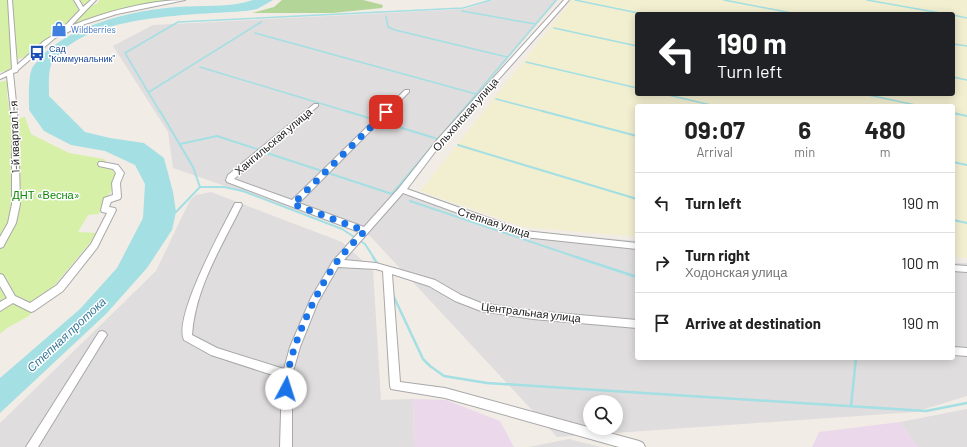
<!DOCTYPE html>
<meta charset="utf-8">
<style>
body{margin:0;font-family:Barlow,sans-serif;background:#f6f6f6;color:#222;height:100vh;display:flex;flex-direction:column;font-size:15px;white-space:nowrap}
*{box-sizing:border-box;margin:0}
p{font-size:13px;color:#767676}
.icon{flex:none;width:22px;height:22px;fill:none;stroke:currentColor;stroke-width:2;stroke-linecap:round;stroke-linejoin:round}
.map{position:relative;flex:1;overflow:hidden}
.drawer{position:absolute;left:635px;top:104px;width:320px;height:256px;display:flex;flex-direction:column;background:#fff;border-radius:4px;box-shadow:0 2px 10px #0003}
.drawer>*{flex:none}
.guide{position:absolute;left:635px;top:12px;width:320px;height:84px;border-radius:4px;box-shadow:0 2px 10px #0003;background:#202124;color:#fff;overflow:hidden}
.controls{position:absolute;left:583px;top:395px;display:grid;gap:8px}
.controls a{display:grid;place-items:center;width:40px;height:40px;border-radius:50%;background:#fff;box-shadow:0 2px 10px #0003;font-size:20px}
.pin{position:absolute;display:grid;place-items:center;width:34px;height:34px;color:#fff;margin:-17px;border-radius:8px;box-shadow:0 2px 6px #0006}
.me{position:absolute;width:44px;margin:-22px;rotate:5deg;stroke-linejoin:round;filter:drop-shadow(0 0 3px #0008)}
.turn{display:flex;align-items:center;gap:14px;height:84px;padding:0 16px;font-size:18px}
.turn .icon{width:52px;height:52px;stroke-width:2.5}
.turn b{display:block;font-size:28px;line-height:34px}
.eta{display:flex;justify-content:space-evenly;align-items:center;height:68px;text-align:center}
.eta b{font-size:24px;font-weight:700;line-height:28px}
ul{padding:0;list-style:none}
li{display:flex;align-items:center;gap:12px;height:60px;padding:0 16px;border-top:1px solid #e0e0e0}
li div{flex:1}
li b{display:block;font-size:15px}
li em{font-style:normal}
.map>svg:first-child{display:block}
.residential{fill:#dfddde;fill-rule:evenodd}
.industrial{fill:#ecd8eb}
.farmland{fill:#f2efd0;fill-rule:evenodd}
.grass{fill:#d7f0a8}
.forest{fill:#b3d597}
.water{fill:#a3dfe3}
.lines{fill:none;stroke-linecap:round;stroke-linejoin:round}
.stream-far2{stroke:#a3dfe3;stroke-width:1.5}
.stream-far1{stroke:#a3dfe3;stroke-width:2}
.stream{stroke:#a3dfe3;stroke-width:2.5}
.minor-casing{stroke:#a8a8a8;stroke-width:2}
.minor{fill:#fff;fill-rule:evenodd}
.route{stroke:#1a73e8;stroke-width:7;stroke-dasharray:0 12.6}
.labels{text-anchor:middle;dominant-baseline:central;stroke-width:3;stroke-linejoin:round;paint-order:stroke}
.far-shop-label{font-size:9px;fill:#366cbe;stroke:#fff;text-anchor:start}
.far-transit-label{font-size:9px;fill:#164399;stroke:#fff;text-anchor:start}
.street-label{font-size:11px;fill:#212121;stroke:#fff}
.park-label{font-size:11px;fill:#0c8602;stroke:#fff}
.water-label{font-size:12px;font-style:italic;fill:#387899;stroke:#fff}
</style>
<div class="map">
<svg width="967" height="447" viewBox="0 0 967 447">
<rect width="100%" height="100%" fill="#f2ece6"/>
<!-- residential -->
<path class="residential" d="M494,0H558L399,187L519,230L637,241V358H953V263H967V396L915,412L557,437L370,236L173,168L168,132L113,46L153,25L465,9ZM590,402H616V428H590Z
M211,192L342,242L373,270L381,400L413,399L414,447H0V423L156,271L190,200L196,195Z
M967,409V447H918L900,422Z
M569,439L601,447H529Z"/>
<!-- industrial -->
<path class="industrial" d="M413,399L446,400L500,421L514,447H414Z
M900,422L918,447H812L819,432Z"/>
<!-- farmland -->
<path class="farmland" d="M572,0H967V258L953,257V106H637V237L523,227L420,191ZM637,14H953V94H637Z"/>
<!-- grass -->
<path class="grass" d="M0,0H91L59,32L32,49L25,57L12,61L13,65L7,71L0,72Z
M99,0H174L145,5L65,27L89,7L98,3Z
M9,80L7,94L11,121L25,117L31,134L69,153L104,159L118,178L99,214L88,215L78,232L98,233L29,316L7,328L0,334V82Z"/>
<!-- forest -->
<path class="forest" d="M282,0H363L383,5L382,8L332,13H252L274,7Z"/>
<!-- water -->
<path class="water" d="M253,0H273L257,9L246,11C196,15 92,14 58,56C56,59 52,62 51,65C48,74 49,87 49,96L85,132L110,138L144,143L164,158L173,192L176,212L172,230L147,268L106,314L0,413V378L80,309L117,268L143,218L145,184L135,165L105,151L71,145L44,131L29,110C29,99 28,78 32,68C34,64 38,61 40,58C70,25 134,10 177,7C202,5 230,8 253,0Z"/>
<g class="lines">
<!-- stream-far2 -->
<path class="stream-far2" d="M575,0L643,14
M724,0L797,14
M867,0L946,14
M462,11L535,24
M953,15L967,18
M386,17L388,27L395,30L507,57
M554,28L637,46
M255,33L476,94
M953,44L967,46
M526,62L637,88
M200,67L349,112
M953,77L967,80
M149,92L261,22
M664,94L715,106
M864,94L920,106
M496,99L546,112
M160,112L125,53L178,22L463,8L491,0
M461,112L556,0"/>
<!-- stream-far1 -->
<path class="stream-far1" d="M160,111L193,167L200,187L176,212
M346,111L438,139
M542,111L637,136
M953,113L967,116
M180,144L217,136L260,150
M458,145L637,199
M264,152L392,194L462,111
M953,162L967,165
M200,187H224L243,191L342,229L365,244L374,258
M410,201L579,258
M953,220L967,223"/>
<!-- stream -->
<path class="stream" d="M373,257L379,266
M576,257L637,277
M393,295L423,359L430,366L444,376L487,383L926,411L967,403
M851,406L856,358"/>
<defs>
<path id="minor" d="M8,0H12L17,65L44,41L60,31L80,10L74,0H79L83,7L91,0H96L71,26C104,12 150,0 185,0L117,14L85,24L55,38L18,70L17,72L13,73L18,122L20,204L16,223L3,247L0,248V237L8,223L12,204V122L7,76L0,79V75L12,69Z
M564,0H569L441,144L407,189L525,231L637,243V249L524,237L403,193L344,260L376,263L401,270L435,280L461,295L481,303L533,311L637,320V328L533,319L481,311L455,301L429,286L392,274L400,382L445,388L639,441L643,443L645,447H619L445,398L391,389L390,386L383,271L376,269L338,267L318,302L300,347L292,375V447H280L282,378L211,355L184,340C173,317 222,229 234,205L235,203H241L242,205C222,246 195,288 192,335L217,348L284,369L290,347L311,298L333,261L359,232L227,182L226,180L228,175L314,104H318V106L234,179L292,200L405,90H409V92L299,203L364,227L399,188L437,140Z
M99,162H102L118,165L124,173L120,183L121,197L120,199L111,202L109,207L115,208L116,210L97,248L63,291L34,311L31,312L13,303L0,311V302L7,298L0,286V274L3,275L15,296L30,303L57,285L91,244L107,213L102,212L101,210L104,198L113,195L112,183L116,173L113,169L99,166L98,164Z
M953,265L967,266V272L953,271Z
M102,331L105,332L107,335L105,338L38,447H26L99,332Z
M953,347L967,348V356L953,355Z"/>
</defs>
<!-- minor casing -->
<use href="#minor" class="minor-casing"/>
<!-- minor -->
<use href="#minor" class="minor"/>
</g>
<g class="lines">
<!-- route -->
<path class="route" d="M286,389C287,353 315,293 336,263C345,251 355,241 365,231L293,204L386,112"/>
</g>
<!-- icons -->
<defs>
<symbol id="shop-bare" viewBox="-9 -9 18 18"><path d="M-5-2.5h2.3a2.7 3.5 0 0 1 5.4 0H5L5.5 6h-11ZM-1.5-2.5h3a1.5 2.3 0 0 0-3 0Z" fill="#3f7fe0" stroke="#fff" stroke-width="2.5" paint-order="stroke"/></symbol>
<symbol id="bus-bare" viewBox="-9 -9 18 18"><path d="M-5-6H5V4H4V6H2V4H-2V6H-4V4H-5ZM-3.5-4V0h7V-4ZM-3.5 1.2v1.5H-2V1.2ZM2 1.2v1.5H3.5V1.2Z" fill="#1a4fb4" stroke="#fff" stroke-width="2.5" paint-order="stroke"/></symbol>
</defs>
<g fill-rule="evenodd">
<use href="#shop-bare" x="48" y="18" width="22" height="22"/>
<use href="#bus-bare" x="26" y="42" width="22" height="22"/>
</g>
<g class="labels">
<!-- far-shop labels -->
<g class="far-shop-label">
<text x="71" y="29">Wildberries</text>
</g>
<!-- far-transit labels -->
<g class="far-transit-label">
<text x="49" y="48">Сад<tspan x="49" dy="10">"Коммунальник"</tspan></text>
</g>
<!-- street labels -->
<g class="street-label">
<text transform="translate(465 114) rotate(-49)">Ольхонская улица</text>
<text transform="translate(14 137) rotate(-92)">1-й квартал 1-я</text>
<text transform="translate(273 141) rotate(-40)">Хангильская улица</text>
<text transform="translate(494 222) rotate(18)">Степная улица</text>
<text transform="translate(531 312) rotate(7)">Центральная улица</text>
</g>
<!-- park labels -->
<g class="park-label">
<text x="46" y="194">ДНТ «Весна»</text>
</g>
<!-- water labels -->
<g class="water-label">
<text transform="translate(66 334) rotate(-43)">Степная протока</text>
</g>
</g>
</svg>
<div class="controls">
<a><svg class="icon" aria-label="search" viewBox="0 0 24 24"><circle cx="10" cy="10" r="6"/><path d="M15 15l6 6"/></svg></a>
</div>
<div class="pin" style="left:386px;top:112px;background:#d93025"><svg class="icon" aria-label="arrive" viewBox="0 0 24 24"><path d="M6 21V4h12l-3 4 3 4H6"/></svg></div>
<svg class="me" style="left:286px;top:389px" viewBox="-20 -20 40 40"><circle r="19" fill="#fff"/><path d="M0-13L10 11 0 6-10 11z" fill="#1a73e8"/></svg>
<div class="guide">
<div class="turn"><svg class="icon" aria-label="left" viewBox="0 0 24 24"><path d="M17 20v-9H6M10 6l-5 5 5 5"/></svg><div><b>190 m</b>Turn left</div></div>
</div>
<section class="drawer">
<div class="eta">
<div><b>09:07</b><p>Arrival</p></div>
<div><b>6</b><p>min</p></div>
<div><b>480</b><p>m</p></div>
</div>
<ul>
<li><svg class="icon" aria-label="left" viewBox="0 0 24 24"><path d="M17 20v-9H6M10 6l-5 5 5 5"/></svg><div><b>Turn left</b></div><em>190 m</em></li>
<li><svg class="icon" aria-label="right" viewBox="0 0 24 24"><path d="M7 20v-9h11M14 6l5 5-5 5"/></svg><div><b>Turn right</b><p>Ходонская улица</p></div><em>100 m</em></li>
<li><svg class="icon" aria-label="arrive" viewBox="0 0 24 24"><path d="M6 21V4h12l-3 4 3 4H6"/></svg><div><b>Arrive at destination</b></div><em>190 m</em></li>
</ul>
</section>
</div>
